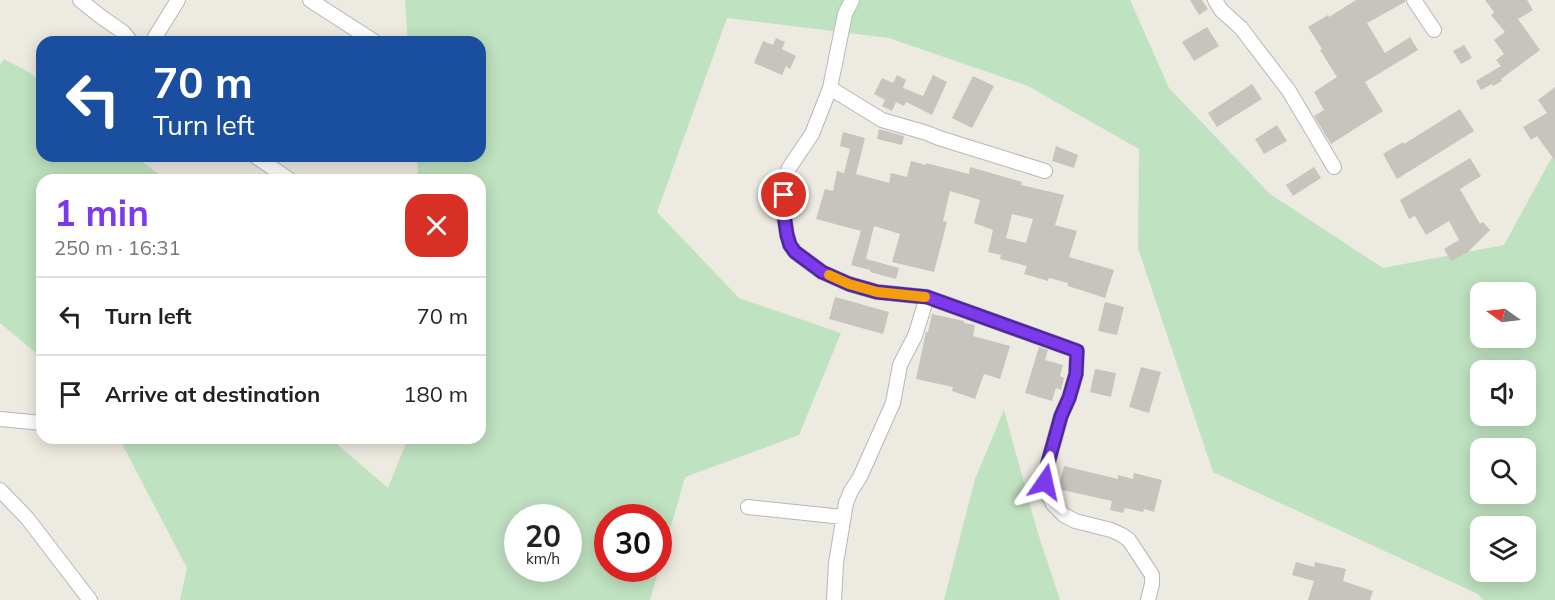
<!DOCTYPE html>
<meta charset="utf-8">
<style>
body{margin:0;font-family:Mulish,sans-serif;background:#f2f2f2;color:#222;height:100vh;display:flex;flex-direction:column;font-size:22px;white-space:nowrap}
*{box-sizing:border-box;margin:0}
p{font-size:20px;color:#767676}
.icon{flex:none;width:33px;height:33px;fill:none;stroke:currentColor;stroke-width:2;stroke-linecap:round;stroke-linejoin:round}
.map{position:relative;flex:1;overflow:hidden}
.details{position:absolute;left:36px;top:174px;width:450px;height:270px;display:flex;flex-direction:column;background:#fff;border-radius:18px;box-shadow:0 3px 15px #0003}
.details>*{flex:none}
.banner{position:absolute;left:36px;top:36px;width:450px;height:126px;border-radius:18px;box-shadow:0 3px 15px #0003;background:#1a4fa0;color:#fff;overflow:hidden}
.needle{width:39px;rotate:284deg}
.fabs{position:absolute;left:1470px;top:282px;display:grid;gap:12px}
.fabs a{display:grid;place-items:center;width:66px;height:66px;border-radius:12px;background:#fff;box-shadow:0 3px 15px #0003;font-size:30px}
.speed{position:absolute;left:504px;top:504px;display:flex;gap:12px;font-size:30px;font-weight:700;text-align:center}
.speed>*{display:grid;place-content:center;width:78px;height:78px;border-radius:50%;background:#fff;box-shadow:0 3px 15px #0003;line-height:1}
.speed small{font-size:15px;font-weight:400}
.speed .limit{border:9px solid #d22;background:#fff;color:#111}
.pin{position:absolute;display:grid;place-items:center;width:51px;height:51px;color:#fff;margin:-26px;border:3px solid #fff;border-radius:50%;box-shadow:0 2px 6px #0007}
.me{position:absolute;width:66px;margin:-33px;rotate:11deg;stroke-linejoin:round;filter:drop-shadow(0 0 4px #0008)}
.turn{display:flex;align-items:center;gap:21px;height:126px;padding:0 18px;font-size:27px}
.turn .icon{width:78px;height:78px;stroke-width:2.5}
.turn b{display:block;font-size:42px;line-height:51px}
.round{display:grid;place-items:center;flex:none;width:63px;height:63px;border-radius:18px;background:#f2f2f2}
.summary{display:flex;align-items:center;justify-content:space-between;height:102px;padding:0 18px}
h1{font-size:36px;font-weight:700;line-height:45px;color:#7c3aed}
ul{padding:0;list-style:none}
li{display:flex;align-items:center;gap:18px;height:78px;padding:0 18px;border-top:2px solid #e0e0e0}
li div{flex:1}
li b{display:block;font-size:22px}
li em{font-style:normal}
.map>svg:first-child{display:block}
.green{fill:#bfe2c0;fill-rule:evenodd}
.building{fill:#c7c4be;fill-rule:evenodd}
.lines{fill:none;stroke-linecap:round;stroke-linejoin:round}
.minor-casing{stroke:#b4b7bb;stroke-width:16}
.minor{stroke:#fff;stroke-width:14}
.route-casing{stroke:#51269a;stroke-width:15}
.route{stroke:#7c3aed;stroke-width:10}
.slow{stroke:#f59e0b;stroke-width:10}
</style>
<div class="map">
<svg width="1555" height="600" viewBox="0 0 1555 600">
<rect width="100%" height="100%" fill="#eceae1"/>
<!-- green -->
<path class="green" d="M405,0H1130L1169,88L1270,194L1383,268L1504,245L1551,159L1555,156V600H1483L1478,594L1213,472L1138,248L1139,149L1028,86L889,38L727,18L657,212L739,298L841,333L799,435L685,477L650,600H180L187,568L119,438H330L388,488L408,438H480V180H418L417,156H480V42H408ZM1480,292H1526V338H1480ZM1480,370H1526V416H1480ZM1480,448H1526V494H1480ZM518,518H568V568H518ZM608,518H658V568H608ZM1480,526H1526V572H1480Z
M4,59L30,73L42,83V156H135L166,180H42V358L0,323V65Z
M1004,410L1037,530L1060,600H944L975,479Z"/>
<!-- building -->
<path class="building" d="M1190,0H1202L1208,9L1199,15Z
M1356,0H1405V2L1367,23L1385,53L1410,37L1418,50L1365,82L1383,111L1331,144L1314,116L1324,110L1314,92L1337,77L1320,50L1322,49L1308,27L1328,15L1329,17Z
M1485,0H1527L1533,10L1518,19L1540,50L1501,79L1502,81L1493,86L1492,84L1481,90L1476,81L1501,66L1496,60L1504,54L1494,40L1505,32L1491,15L1494,12Z
M1207,27L1219,46L1194,61L1182,42Z
M776,38L785,42L782,49L796,56L790,69L786,66L782,75L754,63L763,41L773,45Z
M1464,45L1472,58L1461,64L1453,51Z
M897,75L906,80L903,88L923,96L933,75L947,82L932,115L906,102L904,106L896,102L892,111L882,106L885,100L874,94L882,78L893,83Z
M973,76L994,86L972,128L952,118Z
M1252,84L1262,99L1217,127L1208,113Z
M1555,87V161L1537,136L1531,140L1523,127L1547,113L1538,100Z
M1460,109L1474,131L1397,179L1383,154L1403,142L1404,144Z
M1277,125L1287,141L1264,154L1255,139Z
M879,129L904,136L902,145L877,139Z
M843,132L865,138L856,174L889,183L891,173L907,177L911,161L926,165V163L969,174L970,167L1022,182L1021,185L1064,195L1055,225L1077,231L1069,257L1114,270L1105,298L1068,286V283L1049,278L1048,281L1024,274L1027,266L1000,259L1001,255L988,252L993,230L974,223L980,200L950,191L943,221L947,222L934,272L892,262L900,234L874,226L866,259L899,268L896,279L870,272V270L851,265L861,231L816,219L825,189L833,191L837,171L844,173L850,149L840,146ZM1012,214L1033,219L1026,243L1006,238Z
M1056,146L1078,155L1074,168L1052,161Z
M1470,158L1481,176L1460,189L1480,224L1483,222L1490,230L1468,252L1451,261L1444,249L1459,240L1449,221L1426,235L1415,216L1409,219L1400,200Z
M1314,167L1321,178L1293,196L1286,185Z
M835,297L889,312L883,334L829,319Z
M1105,302L1124,307L1117,335L1098,331Z
M932,314L964,321V323L975,325L973,336L1010,346L1000,379L984,374L975,399L952,391L953,387L916,379L926,332H928Z
M1039,347L1048,350L1045,360L1063,365L1060,376L1064,378L1061,390L1056,388L1052,401L1025,393Z
M1141,367L1161,372L1149,413L1129,407Z
M1095,369L1116,373L1111,397L1090,392Z
M1064,466L1118,479V475L1133,479L1134,473L1162,480L1154,512L1144,509L1143,512L1125,508L1123,513L1110,510L1112,501L1058,489Z
M1296,562L1314,567L1315,562L1346,569L1343,581L1373,591L1370,600H1308L1314,581L1292,575Z"/>
<g class="lines">
<defs>
<path id="minor" d="M80,0L100,16L123,32L131,42
M310,0L375,42
M852,0L845,14L830,88L812,134L789,168L785,182L783,208L787,235L790,245L795,252L822,272L849,284L877,292L927,297L1077,351L1076,374L1069,398L1061,416L1046,470V489L1053,504L1064,515L1075,521L1111,530L1122,535L1129,540L1152,575V584L1148,600
M1215,0L1221,10L1241,28L1289,91L1334,167
M1414,0L1434,30
M152,42L178,0
M830,88L882,120L927,133L939,138L1045,171
M255,156L290,180
M0,419L42,423
M0,490L27,518L90,600
M748,507L843,517
M834,600L836,563L846,503L851,491L860,477L893,403L900,365L915,336L927,297"/>
</defs>
<!-- minor casing -->
<use href="#minor" class="minor-casing"/>
<!-- minor -->
<use href="#minor" class="minor"/>
</g>
<g class="lines">
<defs>
<path id="route" d="M784,195L783,208L787,235L790,245L795,252L822,272L849,284L877,292L927,297L1077,351L1076,374L1069,398L1061,416L1046,470L1045,482"/>
</defs>
<!-- route casing -->
<use href="#route" class="route-casing"/>
<!-- route -->
<use href="#route" class="route"/>
<!-- slow -->
<path class="slow" d="M829,275L849,284L877,292L925,297"/>
</g>
</svg>
<div class="fabs">
<a><svg class="needle" viewBox="-14 -14 28 28"><path d="M0-13l5 13h-10z" fill="#e53935"/><path d="M0 13l5-13h-10z" fill="#767676"/></svg></a>
<a><svg class="icon" aria-label="sound" viewBox="0 0 24 24"><path d="M4 9h4l5-4v14l-5-4H4zM17 9q2 3 0 6"/></svg></a>
<a><svg class="icon" aria-label="search" viewBox="0 0 24 24"><circle cx="10" cy="10" r="6"/><path d="M15 15l6 6"/></svg></a>
<a><svg class="icon" aria-label="layers" viewBox="0 0 24 24"><path d="M12 4l9 5-9 5-9-5zM3 14l9 5 9-5"/></svg></a>
</div>
<div class="speed"><div>20<small>km/h</small></div><div class="limit">30</div></div>
<div class="pin" style="left:784px;top:195px;background:#d93025"><svg class="icon" aria-label="arrive" viewBox="0 0 24 24"><path d="M6 21V4h12l-3 4 3 4H6"/></svg></div>
<svg class="me" style="left:1045px;top:482px" viewBox="-20 -20 40 40"><path d="M0-17L14 15 0 8-14 15z" fill="#7c3aed" stroke="#fff" stroke-width="4"/></svg>
<div class="banner">
<div class="turn"><svg class="icon" aria-label="left" viewBox="0 0 24 24"><path d="M17 20v-9H6M10 6l-5 5 5 5"/></svg><div><b>70 m</b>Turn left</div></div>
</div>
<section class="details">
<div class="summary"><div><h1>1 min</h1><p>250 m · 16:31</p></div><a class="round" style="background:#d93025;color:#fff"><svg class="icon" aria-label="close" viewBox="0 0 24 24"><path d="M6 6l12 12M18 6L6 18"/></svg></a></div>
<ul>
<li><svg class="icon" aria-label="left" viewBox="0 0 24 24"><path d="M17 20v-9H6M10 6l-5 5 5 5"/></svg><div><b>Turn left</b></div><em>70 m</em></li>
<li><svg class="icon" aria-label="arrive" viewBox="0 0 24 24"><path d="M6 21V4h12l-3 4 3 4H6"/></svg><div><b>Arrive at destination</b></div><em>180 m</em></li>
</ul>
</section>
</div>
